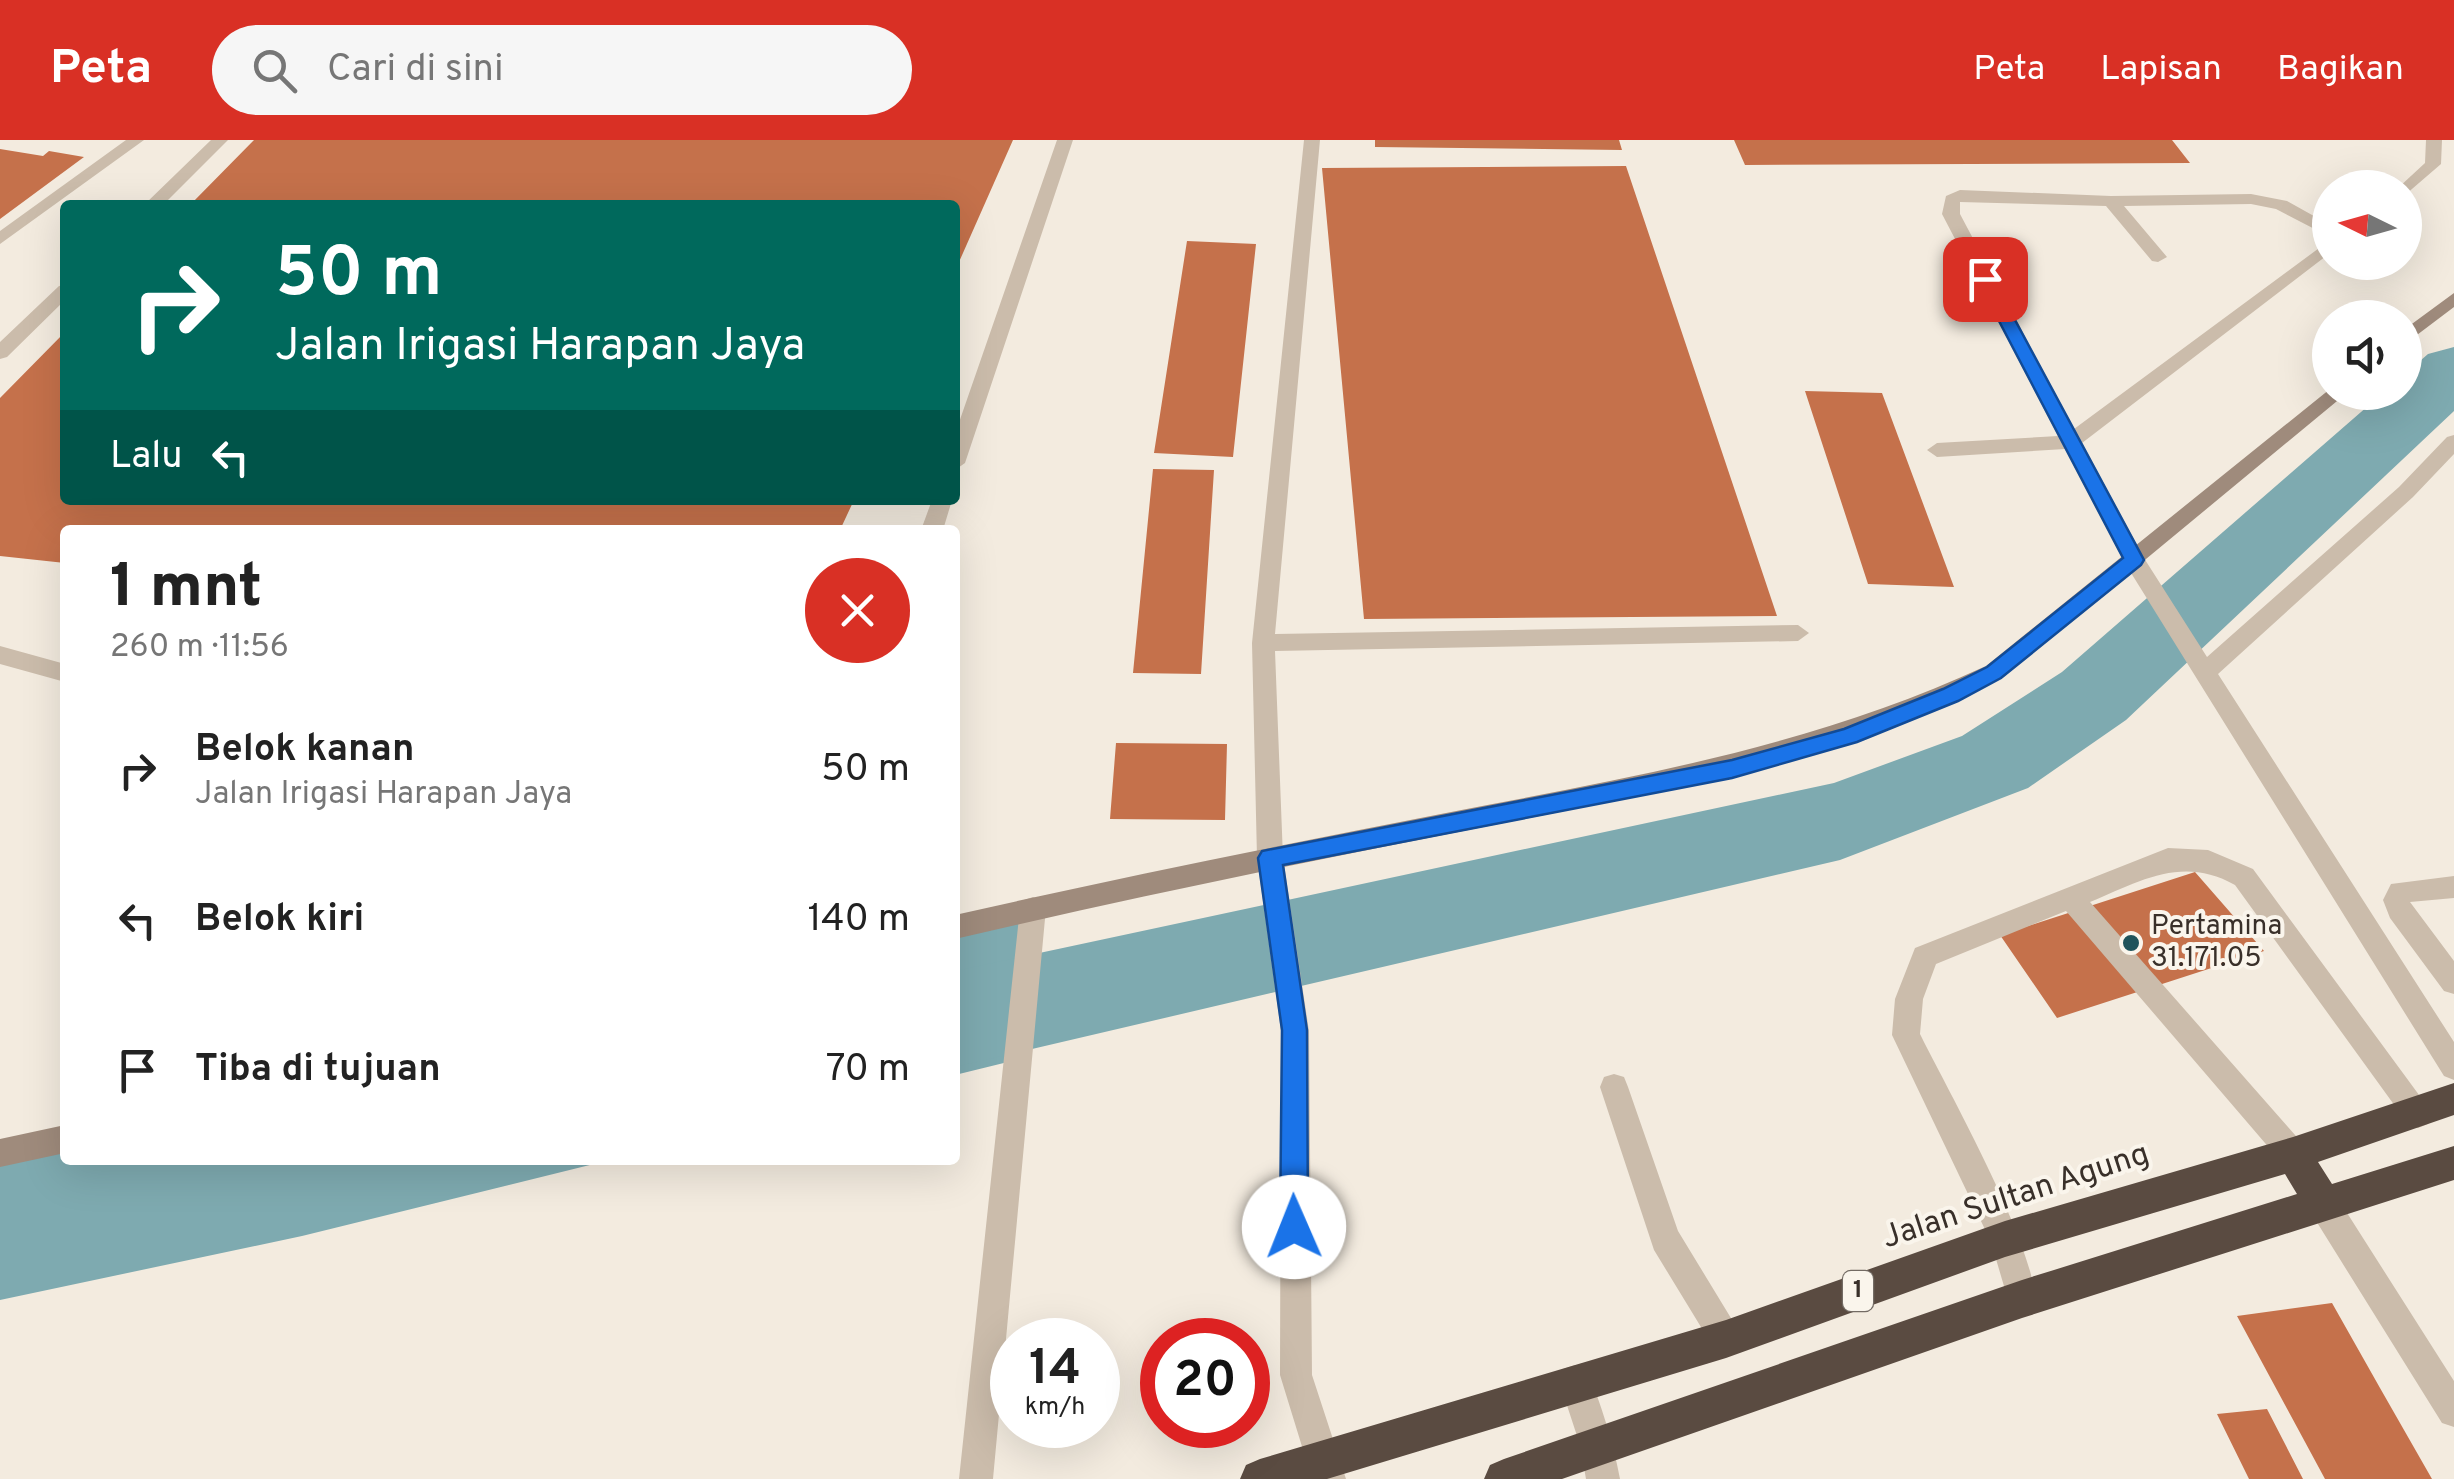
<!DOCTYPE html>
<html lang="id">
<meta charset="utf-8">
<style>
body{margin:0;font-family:Overpass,sans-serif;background:#f6f6f6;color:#222;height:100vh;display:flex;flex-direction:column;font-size:38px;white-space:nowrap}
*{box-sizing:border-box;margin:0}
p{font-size:32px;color:#767676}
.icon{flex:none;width:55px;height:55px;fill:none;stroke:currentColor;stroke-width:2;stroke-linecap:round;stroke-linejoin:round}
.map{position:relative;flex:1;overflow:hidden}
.drawer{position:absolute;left:60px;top:385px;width:900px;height:640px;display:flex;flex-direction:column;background:#fff;border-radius:10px;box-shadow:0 10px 40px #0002}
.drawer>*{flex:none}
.banner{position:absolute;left:60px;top:60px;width:900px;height:305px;border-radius:10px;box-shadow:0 10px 40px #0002;background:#00695c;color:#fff;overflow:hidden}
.needle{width:65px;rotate:275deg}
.tools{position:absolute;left:2312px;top:30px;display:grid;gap:20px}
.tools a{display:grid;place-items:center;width:110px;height:110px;border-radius:50%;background:#fff;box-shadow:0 10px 40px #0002;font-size:50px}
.speed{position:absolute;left:990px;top:1178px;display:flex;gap:20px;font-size:50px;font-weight:700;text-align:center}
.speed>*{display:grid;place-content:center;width:130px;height:130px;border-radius:50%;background:#fff;box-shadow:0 10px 40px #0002;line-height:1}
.speed small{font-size:25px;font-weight:400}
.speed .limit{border:15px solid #d22;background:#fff;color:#111}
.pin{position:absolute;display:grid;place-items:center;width:85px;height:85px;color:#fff;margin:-42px;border-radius:20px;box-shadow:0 5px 15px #0006}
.me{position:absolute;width:110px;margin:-55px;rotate:359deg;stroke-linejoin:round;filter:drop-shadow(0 0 8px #0008)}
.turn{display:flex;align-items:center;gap:35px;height:210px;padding:0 50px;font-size:45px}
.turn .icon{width:130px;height:130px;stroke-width:2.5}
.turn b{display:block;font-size:70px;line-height:85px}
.then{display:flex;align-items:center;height:95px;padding:0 50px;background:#0003;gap:20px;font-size:38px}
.round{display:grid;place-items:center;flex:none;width:105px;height:105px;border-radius:52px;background:#f6f6f6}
.head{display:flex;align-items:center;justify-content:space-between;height:170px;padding:0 50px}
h1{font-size:60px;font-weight:800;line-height:75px}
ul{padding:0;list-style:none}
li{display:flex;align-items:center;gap:30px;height:150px;padding:0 50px}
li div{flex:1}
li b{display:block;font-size:38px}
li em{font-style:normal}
header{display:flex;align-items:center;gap:60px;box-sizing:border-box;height:140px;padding:0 50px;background:#d93025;color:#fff}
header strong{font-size:48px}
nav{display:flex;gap:55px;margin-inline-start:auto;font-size:35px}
.search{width:700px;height:90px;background:#f6f6f6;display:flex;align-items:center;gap:25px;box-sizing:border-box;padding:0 35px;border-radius:55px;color:#767676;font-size:38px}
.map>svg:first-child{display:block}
.water{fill:#7eaab0}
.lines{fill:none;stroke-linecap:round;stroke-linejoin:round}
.river{fill:#7eaab0;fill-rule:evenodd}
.building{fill:#c5714b}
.lane{fill:#cbbcab;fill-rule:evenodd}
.street{fill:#cbbcab;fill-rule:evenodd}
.secondary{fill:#9f8b7c;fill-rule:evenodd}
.highway{fill:#5a4b41;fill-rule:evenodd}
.route{fill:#1a73e8;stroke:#114b97;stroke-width:2.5}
.poi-dot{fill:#1f535b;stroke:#faf5ec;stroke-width:4}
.labels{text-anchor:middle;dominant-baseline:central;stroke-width:8;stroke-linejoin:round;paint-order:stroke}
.shield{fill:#faf5ec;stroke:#736b64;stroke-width:2.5}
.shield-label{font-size:25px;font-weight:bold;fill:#39302a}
.poi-label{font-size:28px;fill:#39302a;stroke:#faf5ec;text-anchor:start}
.near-street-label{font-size:32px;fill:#39302a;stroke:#faf5ec}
</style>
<header>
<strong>Peta</strong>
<div class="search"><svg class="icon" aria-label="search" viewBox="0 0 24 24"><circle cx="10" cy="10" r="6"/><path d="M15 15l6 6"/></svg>Cari di sini</div>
<nav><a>Peta</a><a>Lapisan</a><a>Bagikan</a></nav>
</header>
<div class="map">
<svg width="2454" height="1339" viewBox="0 0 2454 1339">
<rect width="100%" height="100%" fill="#f3ebdf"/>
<!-- water -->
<path class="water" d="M1033,768L1016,920L955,935V787Z
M65,995V1020H610L302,1096L0,1160V1010Z"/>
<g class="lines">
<!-- river -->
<path class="river" d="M2454,207V271L2126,580L2028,648L1840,720L955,927V831L1834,643L1962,596L2062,532L2384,252H2405V234L2428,214Z"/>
</g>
<!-- building -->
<path class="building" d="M254,0H1013L955,131V65H190Z
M1375,0H1619L1622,10L1375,7Z
M1734,0H2172L2190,23L1745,25Z
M0,9L43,16L49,11L84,17L0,79Z
M1626,26L1777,476L1364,479L1322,28Z
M1187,101L1256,104L1233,317L1154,313Z
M65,192V360H854L840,390H65V423L0,416V258Z
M1805,251L1882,253L1954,447L1868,444Z
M1153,329L1214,330L1201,534L1133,533Z
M1116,603L1227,604L1225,680L1110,679Z
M2195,732L2264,811L2057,878L2000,795Z
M2332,1163L2380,1248L2432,1339H2325L2237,1176Z
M2267,1269L2303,1339H2249L2217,1274Z"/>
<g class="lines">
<!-- lane -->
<path class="lane" d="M126,0H144L0,104V91Z
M211,0H228L163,65H144Z
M1057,0H1073L965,323L955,330V294Z
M1304,0H1320L1275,494L1798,485L1809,493L1798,501L1275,511L1283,718L1309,891L1312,1235L1346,1339H1312L1280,1235L1281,891L1257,718L1252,503Z
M2426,0H2442L2441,24L2405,55V48H2398L2425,23Z
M1960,50L2111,56L2251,54L2287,61L2330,85V97L2276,69L2251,64L2124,66L2167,117L2158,122L2152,121L2106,66L1960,62V74L2074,289L2330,100V113L2082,303L2145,420L2142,425H2126L2065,309L1937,317L1927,310L1937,303L2058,296L1942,74L1946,56Z
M65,145V160L7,217L0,219V202L59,146Z
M932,360H952L943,390H921Z
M0,506L65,524V542L0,524Z
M2168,708L2208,710L2253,729L2433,974L2428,984L2418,988L2408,984L2235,745C2183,715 2140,741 2090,762L2303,1004L2308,1014L2303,1024L2293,1028L2283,1024L2066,771L1936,824L1923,859L1920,894C1943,941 2050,1131 2033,1170L2022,1175L2011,1170L1991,1102L1892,895L1895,859L1915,808Z
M2454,736V758L2410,762L2454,821V854L2444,851L2390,778L2383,760L2391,744Z
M1614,934L1624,937L1628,947L1678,1091L1737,1188L1742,1199L1737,1210L1726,1215L1715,1210L1654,1110L1600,947L1604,937Z
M1575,1225L1587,1229C1601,1265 1613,1301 1620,1339H1586L1580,1305L1559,1241L1563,1229Z"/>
<!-- street -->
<path class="street" d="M2454,295V314L2413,357L2218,534L2454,902V940L2444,936L2123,420L2126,415H2142L2207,517L2399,347L2447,297Z
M1033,757L1042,760L1046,768L993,1339H959L1020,768L1024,760Z
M2324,1050L2335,1054L2454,1241V1287L2442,1283L2313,1076L2309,1065L2313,1054Z"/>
<!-- secondary -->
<path class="secondary" d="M2454,153V167L2405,204V189Z
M2330,249V252H2348L2002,538C1824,623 1635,657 1443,695C1280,727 1117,761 955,799V775C1118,738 1282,705 1446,673C1633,637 1811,607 1986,526Z
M65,985V1013L0,1027V999Z"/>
<!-- highway -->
<path class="highway" d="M2454,943V975L2318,1022L2332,1044L2454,1006V1040L2022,1178L1562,1339H1484L1490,1325L1504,1319L2022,1140L2297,1054L2285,1034L2005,1117L1726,1218L1327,1339H1240L1246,1325L1260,1319L1726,1180L2005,1081L2293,997Z"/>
</g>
<!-- route -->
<path class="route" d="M1985,134L1993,139L2144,420L2141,425L2001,538L1958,561L1857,602L1732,638L1283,725L1307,890L1308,1087L1304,1097L1294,1101L1284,1097L1280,1087L1282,890L1258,718L1262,711L1732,620L1844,589L1943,549L1987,527L2123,418L1977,139Z"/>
<!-- markers -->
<circle class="poi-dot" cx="2131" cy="803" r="10"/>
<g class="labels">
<!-- shield labels -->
<rect class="shield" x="1843" y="1131" width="30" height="40" rx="8"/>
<g class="shield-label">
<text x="1858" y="1151">1</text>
</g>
<!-- poi labels -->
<g class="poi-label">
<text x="2151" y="787">Pertamina<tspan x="2151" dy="32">31.171.05</tspan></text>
</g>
<!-- near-street labels -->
<g class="near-street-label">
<text transform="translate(2016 1057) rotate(-18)">Jalan Sultan Agung</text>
</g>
</g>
</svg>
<div class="tools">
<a><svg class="needle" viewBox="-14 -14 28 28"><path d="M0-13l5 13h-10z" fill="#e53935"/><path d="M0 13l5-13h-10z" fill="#767676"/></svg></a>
<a><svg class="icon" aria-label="sound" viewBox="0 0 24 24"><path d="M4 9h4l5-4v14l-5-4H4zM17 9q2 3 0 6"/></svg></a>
</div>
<div class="speed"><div>14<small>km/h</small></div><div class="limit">20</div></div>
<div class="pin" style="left:1985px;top:139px;background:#d93025"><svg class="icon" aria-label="arrive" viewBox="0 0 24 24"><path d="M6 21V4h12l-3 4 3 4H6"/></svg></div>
<svg class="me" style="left:1294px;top:1087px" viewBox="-20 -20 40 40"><circle r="19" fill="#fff"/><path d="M0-13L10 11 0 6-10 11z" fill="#1a73e8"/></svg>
<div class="banner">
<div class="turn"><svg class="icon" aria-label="right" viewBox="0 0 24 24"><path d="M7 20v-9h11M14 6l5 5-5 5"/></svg><div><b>50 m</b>Jalan Irigasi Harapan Jaya</div></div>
<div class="then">Lalu<svg class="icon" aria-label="left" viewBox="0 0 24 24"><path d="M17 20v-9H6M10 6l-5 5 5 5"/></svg></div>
</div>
<section class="drawer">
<div class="head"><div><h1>1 mnt</h1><p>260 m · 11:56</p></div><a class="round" style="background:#d93025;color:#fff"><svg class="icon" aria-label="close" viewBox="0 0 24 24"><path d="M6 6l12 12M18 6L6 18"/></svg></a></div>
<ul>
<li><svg class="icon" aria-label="right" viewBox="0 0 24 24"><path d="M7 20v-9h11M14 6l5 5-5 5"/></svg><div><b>Belok kanan</b><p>Jalan Irigasi Harapan Jaya</p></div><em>50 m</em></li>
<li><svg class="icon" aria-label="left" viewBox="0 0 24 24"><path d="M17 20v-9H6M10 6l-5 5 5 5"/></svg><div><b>Belok kiri</b></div><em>140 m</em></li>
<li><svg class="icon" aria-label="arrive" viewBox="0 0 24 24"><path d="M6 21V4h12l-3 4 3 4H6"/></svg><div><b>Tiba di tujuan</b></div><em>70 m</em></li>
</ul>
</section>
</div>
